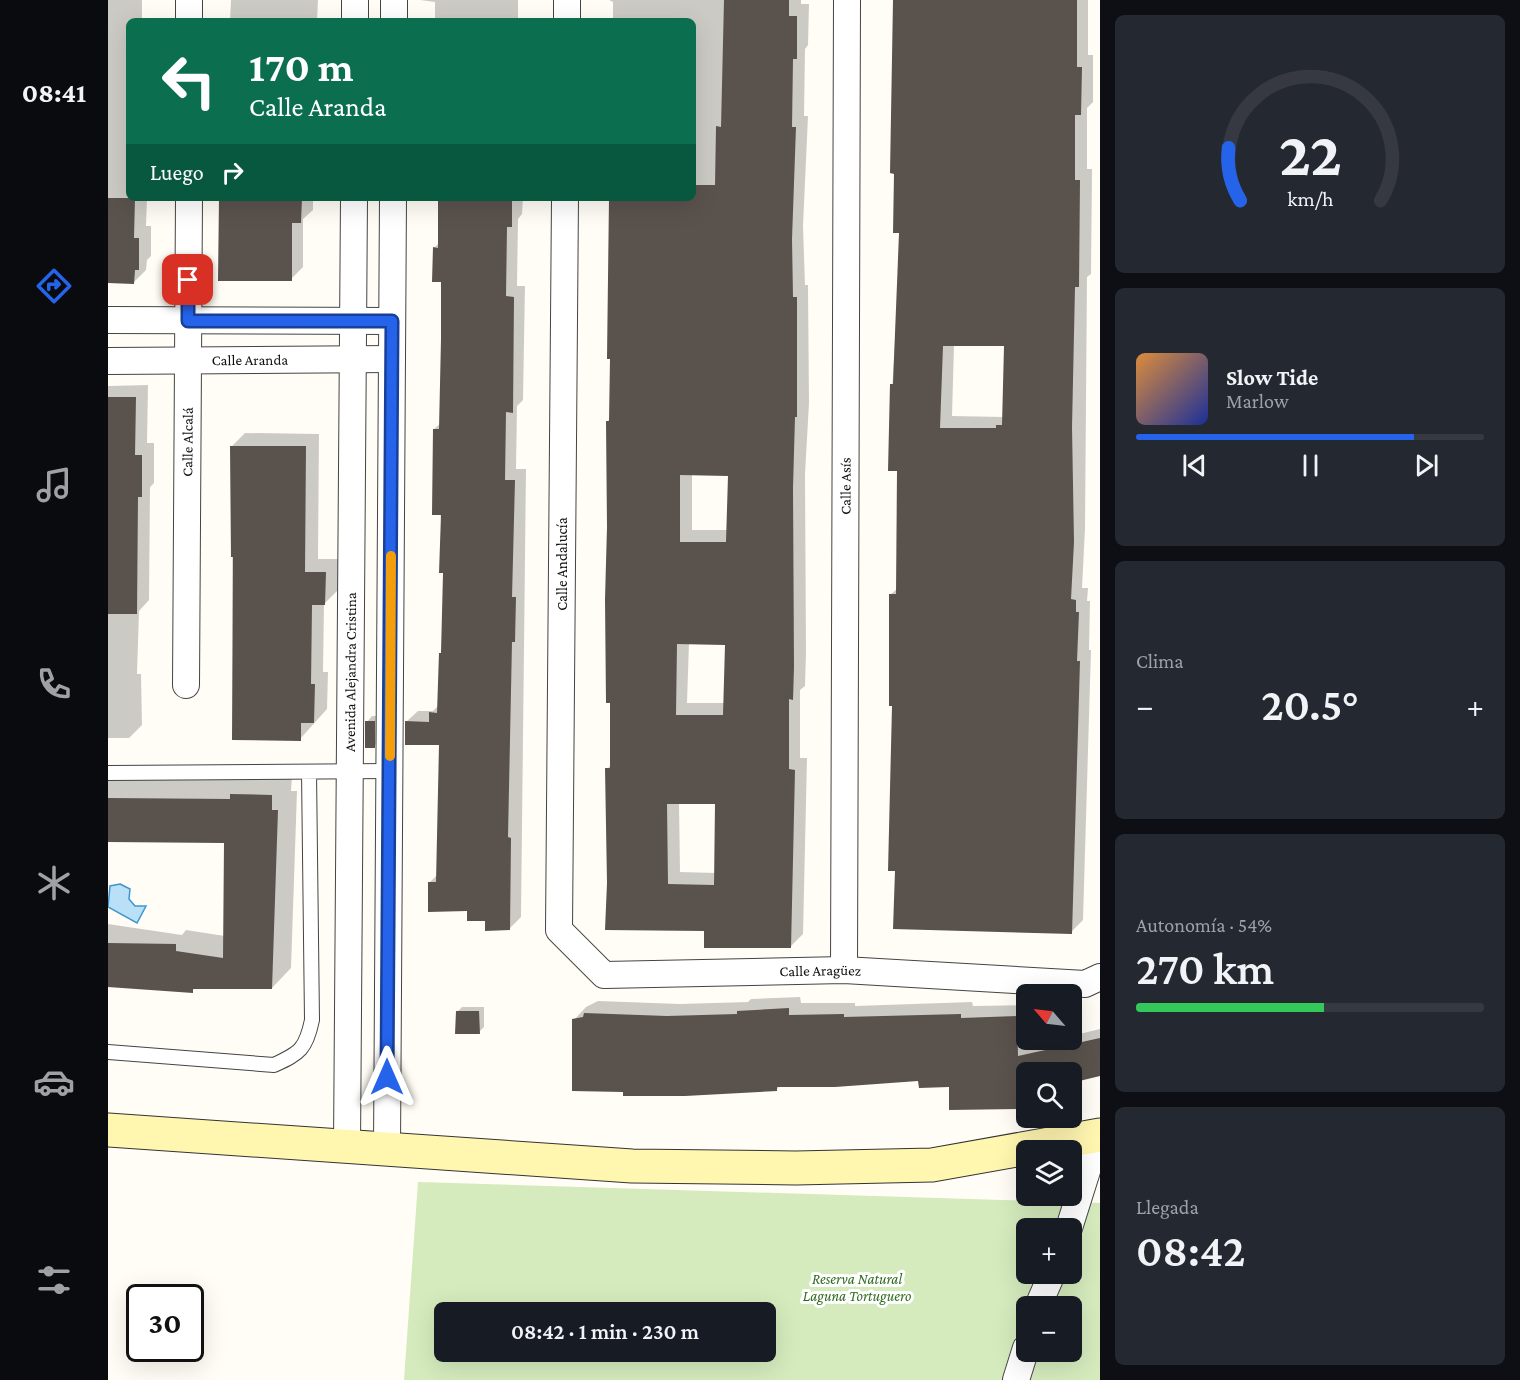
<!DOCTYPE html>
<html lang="es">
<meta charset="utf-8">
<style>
body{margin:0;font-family:"Crimson Pro",serif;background:#242831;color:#f1f3f6;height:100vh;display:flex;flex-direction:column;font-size:22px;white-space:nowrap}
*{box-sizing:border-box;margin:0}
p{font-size:20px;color:#9ea1a6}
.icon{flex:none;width:33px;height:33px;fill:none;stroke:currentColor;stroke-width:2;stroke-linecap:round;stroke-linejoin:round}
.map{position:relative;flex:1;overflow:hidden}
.drawer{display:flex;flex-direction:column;gap:15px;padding:15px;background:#0d0f14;width:420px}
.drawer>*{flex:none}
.top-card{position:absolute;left:18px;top:18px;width:570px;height:183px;border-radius:9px;box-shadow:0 6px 24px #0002;background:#0b6e4f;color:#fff;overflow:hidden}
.needle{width:39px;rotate:298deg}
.fabs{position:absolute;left:908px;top:984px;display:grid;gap:12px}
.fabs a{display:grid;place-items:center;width:66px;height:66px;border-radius:9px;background:#171b24;box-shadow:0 6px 24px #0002;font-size:30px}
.speed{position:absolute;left:18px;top:1284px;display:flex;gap:12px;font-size:30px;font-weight:700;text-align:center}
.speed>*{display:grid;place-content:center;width:78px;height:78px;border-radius:50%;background:#171b24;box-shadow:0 6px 24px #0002;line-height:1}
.speed .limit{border:3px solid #111;border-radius:9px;background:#fff;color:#111}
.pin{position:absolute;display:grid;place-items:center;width:51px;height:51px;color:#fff;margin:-26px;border-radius:12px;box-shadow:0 3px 9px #0006}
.me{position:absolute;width:66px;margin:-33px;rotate:0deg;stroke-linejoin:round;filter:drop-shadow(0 0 4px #0008)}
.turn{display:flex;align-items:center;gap:21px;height:126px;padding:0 24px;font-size:27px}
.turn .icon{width:78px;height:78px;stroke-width:2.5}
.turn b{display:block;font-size:42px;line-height:51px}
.then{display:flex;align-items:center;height:57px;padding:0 24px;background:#0003;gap:12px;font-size:22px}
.big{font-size:45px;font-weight:600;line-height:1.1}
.drawer .widget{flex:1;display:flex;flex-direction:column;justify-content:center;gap:9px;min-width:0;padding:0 21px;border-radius:9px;background:#242831}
.drawer .dial{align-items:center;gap:0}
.dial svg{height:156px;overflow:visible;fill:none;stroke:#363941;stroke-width:7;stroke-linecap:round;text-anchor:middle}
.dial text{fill:#f1f3f6;stroke:none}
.song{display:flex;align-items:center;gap:18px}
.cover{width:72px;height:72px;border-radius:9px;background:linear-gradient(135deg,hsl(30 70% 55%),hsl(230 70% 35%))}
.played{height:6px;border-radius:3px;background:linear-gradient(90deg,#2563eb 80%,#363941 80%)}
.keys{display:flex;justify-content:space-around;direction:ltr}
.heat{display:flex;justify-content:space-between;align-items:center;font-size:33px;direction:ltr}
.charge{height:9px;border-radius:4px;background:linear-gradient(90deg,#34c759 54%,#363941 0)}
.trip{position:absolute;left:326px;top:1302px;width:342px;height:60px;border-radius:9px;background:#171b24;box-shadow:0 6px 24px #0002;font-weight:600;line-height:60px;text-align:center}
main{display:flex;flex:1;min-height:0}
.tabs{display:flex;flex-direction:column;width:108px;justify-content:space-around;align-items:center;background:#090b0e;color:#9ea1a6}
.tabs .icon{width:42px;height:42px}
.tabs .on{color:#2563eb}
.tabs b{font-size:27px;color:#f1f3f6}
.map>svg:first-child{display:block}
</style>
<main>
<nav class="tabs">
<b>08:41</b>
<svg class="icon on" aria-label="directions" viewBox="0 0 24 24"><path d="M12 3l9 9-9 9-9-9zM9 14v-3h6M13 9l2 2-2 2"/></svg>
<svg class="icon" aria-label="music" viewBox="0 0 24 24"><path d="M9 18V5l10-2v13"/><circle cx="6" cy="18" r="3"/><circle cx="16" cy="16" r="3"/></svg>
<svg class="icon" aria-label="phone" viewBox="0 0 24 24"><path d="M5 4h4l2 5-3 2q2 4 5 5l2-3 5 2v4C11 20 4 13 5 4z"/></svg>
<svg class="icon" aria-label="climate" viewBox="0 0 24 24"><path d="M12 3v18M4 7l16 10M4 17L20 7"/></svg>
<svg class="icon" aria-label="car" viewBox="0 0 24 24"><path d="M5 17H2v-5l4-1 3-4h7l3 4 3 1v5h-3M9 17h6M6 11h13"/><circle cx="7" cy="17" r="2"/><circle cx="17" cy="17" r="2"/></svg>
<svg class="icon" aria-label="filters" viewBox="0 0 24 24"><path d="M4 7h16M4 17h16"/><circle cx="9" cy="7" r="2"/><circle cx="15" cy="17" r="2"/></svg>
</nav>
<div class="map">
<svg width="992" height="1380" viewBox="0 0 992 1380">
<rect width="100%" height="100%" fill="#fffdf5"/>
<!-- green -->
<path fill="#d5ebbd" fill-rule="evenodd" d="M 310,1182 L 992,1203 L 992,1380 L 296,1380 ZM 918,1228 L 963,1228 L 963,1274 L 918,1274 ZM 918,1306 L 963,1306 L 963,1352 L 918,1352 ZM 336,1312 L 657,1312 L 657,1352 L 336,1352 Z"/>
<!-- water -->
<path fill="#b9e0f7" stroke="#3f96cf" stroke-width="1.5" d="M 12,884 L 22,889 L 21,899 L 27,906 L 38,906 L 29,923 L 0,907 L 2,886 Z"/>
<!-- shadow -->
<path fill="#0003" fill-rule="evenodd" d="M 0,0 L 34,0 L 34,21 L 21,21 L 21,198 L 39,198 L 38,226 L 43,226 L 43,256 L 39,260 L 38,270 L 26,282 L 0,282 Z
M 123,0 L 210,0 L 209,21 L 122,21 Z
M 312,0 L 410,0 L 410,21 L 327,21 L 327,2 Z
M 501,0 L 693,0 L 693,4 L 701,4 L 700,45 L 697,49 L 696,116 L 700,116 L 695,226 L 697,285 L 700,285 L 701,403 L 697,474 L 698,653 L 697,686 L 692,690 L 692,758 L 699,758 L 695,934 L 682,947 L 501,883 L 499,769 L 503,765 L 499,422 L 503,418 L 503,198 L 585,198 L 585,21 L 505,21 L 505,2 ZM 584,474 L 622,474 L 620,530 L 584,530 ZM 581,643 L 619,644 L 617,703 L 579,703 ZM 608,802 L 608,873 L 572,872 L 571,803 Z
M 788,0 L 980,0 L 980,55 L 985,55 L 985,102 L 979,108 L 979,169 L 984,169 L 983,274 L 979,277 L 977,529 L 974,588 L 980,588 L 979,601 L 982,601 L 981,650 L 983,650 L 975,920 L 963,932 L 788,869 L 782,595 L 790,588 L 791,470 L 782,428 L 793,232 ZM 846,345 L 898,345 L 896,417 L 844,416 Z
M 113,198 L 205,198 L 205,210 L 195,219 L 195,267 L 183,279 Z
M 331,198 L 415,198 L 414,214 L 410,219 L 409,286 L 417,286 L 415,400 L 409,406 L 408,469 L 418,469 L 413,917 L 401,929 L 360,910 L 321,883 L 330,874 L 333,744 L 298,722 L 310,711 L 325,711 L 331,705 L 337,572 L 326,429 L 333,423 L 334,280 L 326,248 L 331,243 Z
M 40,385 L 39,443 L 46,443 L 46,483 L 42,487 L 41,600 L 31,611 L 29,674 L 33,674 L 34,725 L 21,738 L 0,738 L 0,386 Z
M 137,433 L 211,434 L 210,559 L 230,559 L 230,590 L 216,604 L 215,672 L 220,672 L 219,709 L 192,739 L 125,738 L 124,446 Z
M 264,716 L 271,716 L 271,741 L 266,746 L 259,722 Z
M 144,775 L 184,776 L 183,791 L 189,791 L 183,968 L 164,988 L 87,988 L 84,991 L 0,985 L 0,924 L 74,935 L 78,930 L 117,936 L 118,841 L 0,840 L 0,779 L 139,780 Z
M 692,997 L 693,1003 L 747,1003 L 747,1006 L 864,1002 L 865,1006 L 918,1005 L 918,1040 L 921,1040 L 921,1045 L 946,1040 L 963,1040 L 963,1036 L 992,1029 L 992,1075 L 963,1081 L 963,1072 L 918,1072 L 918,1100 L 910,1107 L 842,1086 L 812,1080 L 673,1085 L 668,1090 L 516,1091 L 466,1020 L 478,1007 L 490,1001 L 572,1004 L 640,1002 L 643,999 Z
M 354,1007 L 376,1007 L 376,1027 L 371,1032 L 349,1012 Z"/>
<!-- building -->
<path fill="#5a524d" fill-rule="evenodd" d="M 616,0 L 681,0 L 681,16 L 689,16 L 689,59 L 685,59 L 684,127 L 688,127 L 684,239 L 685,297 L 689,297 L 689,417 L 687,417 L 685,488 L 686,667 L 685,700 L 681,699 L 681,769 L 687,770 L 683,948 L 596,948 L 596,931 L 497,930 L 499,883 L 497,768 L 502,768 L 502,703 L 498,703 L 497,599 L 499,527 L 498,421 L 501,421 L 502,359 L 499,359 L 501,198 L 585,198 L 585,185 L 607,185 L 608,126 L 613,127 ZM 572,475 L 620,476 L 618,542 L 572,542 ZM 569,644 L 617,645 L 615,715 L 568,715 ZM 559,804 L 607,804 L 606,885 L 560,884 Z
M 785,0 L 969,0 L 969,67 L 974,67 L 973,115 L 967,115 L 967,180 L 972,180 L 971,287 L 967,287 L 964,427 L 966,542 L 963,599 L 968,600 L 968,612 L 971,612 L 969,661 L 972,661 L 964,934 L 785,929 L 787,871 L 780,871 L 784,706 L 781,706 L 781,594 L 788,594 L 789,471 L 780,471 L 782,384 L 785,384 L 791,233 L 785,233 L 786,174 L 782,173 ZM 835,346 L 896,346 L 894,425 L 888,425 L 888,428 L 832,428 Z
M 0,198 L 27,198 L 26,238 L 31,238 L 31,270 L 27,270 L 26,284 L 0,283 Z
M 111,198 L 194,198 L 193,223 L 184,223 L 184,281 L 110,281 Z
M 330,198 L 404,198 L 404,227 L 399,227 L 398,296 L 406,297 L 405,413 L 398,412 L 397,480 L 407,480 L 404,597 L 408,597 L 407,642 L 404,642 L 400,837 L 403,838 L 402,930 L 377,931 L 377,921 L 359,921 L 359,911 L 320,912 L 320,882 L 328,882 L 331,745 L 297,745 L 297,721 L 321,722 L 321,712 L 329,713 L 331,653 L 333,653 L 335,573 L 331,573 L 333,515 L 324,515 L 325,429 L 331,429 L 333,339 L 333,282 L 324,282 L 325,247 L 330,248 Z
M 0,397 L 28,397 L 27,455 L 34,455 L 34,497 L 30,497 L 29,614 L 0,614 Z
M 122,446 L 198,446 L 197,572 L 218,572 L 217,605 L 204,605 L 203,684 L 207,684 L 206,723 L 193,723 L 193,741 L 124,740 L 125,557 L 123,557 Z
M 257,721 L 267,721 L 267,748 L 257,748 Z
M 122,794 L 164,795 L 164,810 L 170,810 L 164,989 L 85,989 L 85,993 L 0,987 L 0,943 L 68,944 L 68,951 L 115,958 L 116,843 L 0,842 L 0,798 L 122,799 Z
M 681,1008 L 681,1015 L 736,1014 L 736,1017 L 853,1014 L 853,1018 L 909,1016 L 910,1056 L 992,1038 L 992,1076 L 963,1083 L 963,1072 L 910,1072 L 911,1109 L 841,1110 L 841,1087 L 811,1088 L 810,1081 L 727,1087 L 669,1087 L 669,1091 L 577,1096 L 515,1096 L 515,1092 L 464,1091 L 464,1019 L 475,1017 L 476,1013 L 559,1016 L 629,1014 L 629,1011 Z
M 348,1011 L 371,1011 L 372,1034 L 347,1034 Z"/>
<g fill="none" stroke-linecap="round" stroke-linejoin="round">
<defs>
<path id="lane" d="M 0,773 L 281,771
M 0,1052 L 166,1065 C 192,1053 198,1049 204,1020 L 201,772"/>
<g id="street">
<path d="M 81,21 L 81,0"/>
<path d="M 247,21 L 247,0"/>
<path d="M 286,21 L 286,0"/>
<path d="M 459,21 L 459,0"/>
<path id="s1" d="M 457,198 L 451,930 L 496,975 L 736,970 L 977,984 L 992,977"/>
<path d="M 0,320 L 284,321"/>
<path id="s2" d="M 0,361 L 284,359"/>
<path id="s3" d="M 78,685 L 81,198"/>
<path id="s4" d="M 736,970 L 739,0"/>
<path id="s5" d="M 239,1146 L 246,198"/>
<path d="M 279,1148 L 285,198"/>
<path d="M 961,1228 L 990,1136"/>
<path d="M 930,1306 L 944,1274"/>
<path d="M 908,1380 L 918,1348"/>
</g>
<path id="secondary" d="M 0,1130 L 524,1166 L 688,1168 L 824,1165 L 992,1135"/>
</defs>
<!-- lane casing -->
<use href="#lane" stroke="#444" stroke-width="16"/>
<!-- street casing -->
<use href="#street" stroke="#444" stroke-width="28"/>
<!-- secondary casing -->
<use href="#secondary" stroke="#333" stroke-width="35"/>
<!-- lane -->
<use href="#lane" stroke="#fff" stroke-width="14"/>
<!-- street -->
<use href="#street" stroke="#fff" stroke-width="26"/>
<!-- secondary -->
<use href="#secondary" stroke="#fff6b0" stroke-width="33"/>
</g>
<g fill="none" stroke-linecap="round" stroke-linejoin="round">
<defs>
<path id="route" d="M 80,280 L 80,321 L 284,321 L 279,1077"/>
</defs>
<!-- route casing -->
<use href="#route" stroke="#184099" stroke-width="15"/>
<!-- route -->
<use href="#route" stroke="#2563eb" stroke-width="10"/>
<!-- slow -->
<path stroke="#f59e0b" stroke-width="10" d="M 282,756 L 283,556"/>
</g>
<g text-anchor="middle" stroke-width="6" stroke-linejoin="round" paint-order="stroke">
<!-- street labels -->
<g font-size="15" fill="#111" stroke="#fff">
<text dy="5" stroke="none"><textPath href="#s2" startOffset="142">Calle Aranda</textPath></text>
<text dy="5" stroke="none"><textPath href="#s3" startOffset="243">Calle Alcalá</textPath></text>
<text dy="5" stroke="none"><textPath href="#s4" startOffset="484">Calle Asís</textPath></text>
<text transform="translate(454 564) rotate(-90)" y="5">Calle Andalucía</text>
<text dy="5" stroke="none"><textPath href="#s5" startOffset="474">Avenida Alejandra Cristina</textPath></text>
<text dy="5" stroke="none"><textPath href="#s1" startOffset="1012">Calle Aragüez</textPath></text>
</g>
<!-- park labels -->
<g font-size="15" font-style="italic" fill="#2f6b1f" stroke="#fff">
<text x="749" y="1284">Reserva Natural<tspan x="749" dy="17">Laguna Tortuguero</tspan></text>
</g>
</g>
</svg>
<div class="fabs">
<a><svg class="needle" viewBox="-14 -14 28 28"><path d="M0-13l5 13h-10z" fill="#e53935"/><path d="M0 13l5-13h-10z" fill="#9ea1a6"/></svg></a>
<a><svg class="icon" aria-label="search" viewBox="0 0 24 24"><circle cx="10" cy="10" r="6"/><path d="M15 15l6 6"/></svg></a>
<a><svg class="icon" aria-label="layers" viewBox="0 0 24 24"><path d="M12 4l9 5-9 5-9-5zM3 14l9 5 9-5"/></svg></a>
<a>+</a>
<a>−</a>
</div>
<div class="speed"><div class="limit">30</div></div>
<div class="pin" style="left:80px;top:280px;background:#d93025"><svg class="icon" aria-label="arrive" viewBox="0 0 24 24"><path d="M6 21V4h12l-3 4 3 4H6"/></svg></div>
<svg class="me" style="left:279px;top:1077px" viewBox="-20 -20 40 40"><path d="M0-17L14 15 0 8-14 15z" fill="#2563eb" stroke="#fff" stroke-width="4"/></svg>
<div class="trip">08:42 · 1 min · 230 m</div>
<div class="top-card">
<div class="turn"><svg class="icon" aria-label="left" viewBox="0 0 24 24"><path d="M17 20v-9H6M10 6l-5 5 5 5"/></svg><div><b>170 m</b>Calle Aranda</div></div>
<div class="then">Luego<svg class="icon" aria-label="right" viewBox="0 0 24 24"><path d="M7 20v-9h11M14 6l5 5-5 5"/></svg></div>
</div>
</div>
<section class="drawer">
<div class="widget dial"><svg viewBox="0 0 100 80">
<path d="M14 69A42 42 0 1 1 86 69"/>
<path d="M14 69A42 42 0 0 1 8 42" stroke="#2563eb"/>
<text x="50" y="56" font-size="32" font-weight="700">22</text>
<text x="50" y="72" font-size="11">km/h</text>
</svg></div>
<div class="widget">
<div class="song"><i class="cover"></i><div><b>Slow Tide</b><p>Marlow</p></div></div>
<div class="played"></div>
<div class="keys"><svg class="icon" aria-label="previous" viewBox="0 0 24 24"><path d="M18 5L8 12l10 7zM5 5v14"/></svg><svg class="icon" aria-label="pause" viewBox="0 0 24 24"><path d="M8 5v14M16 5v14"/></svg><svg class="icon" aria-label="next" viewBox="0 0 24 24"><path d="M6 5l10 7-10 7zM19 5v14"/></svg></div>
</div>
<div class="widget"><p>Clima</p>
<div class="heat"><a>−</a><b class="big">20.5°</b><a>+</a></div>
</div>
<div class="widget"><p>Autonomía · 54%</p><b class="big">270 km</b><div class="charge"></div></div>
<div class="widget"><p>Llegada</p><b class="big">08:42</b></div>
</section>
</main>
